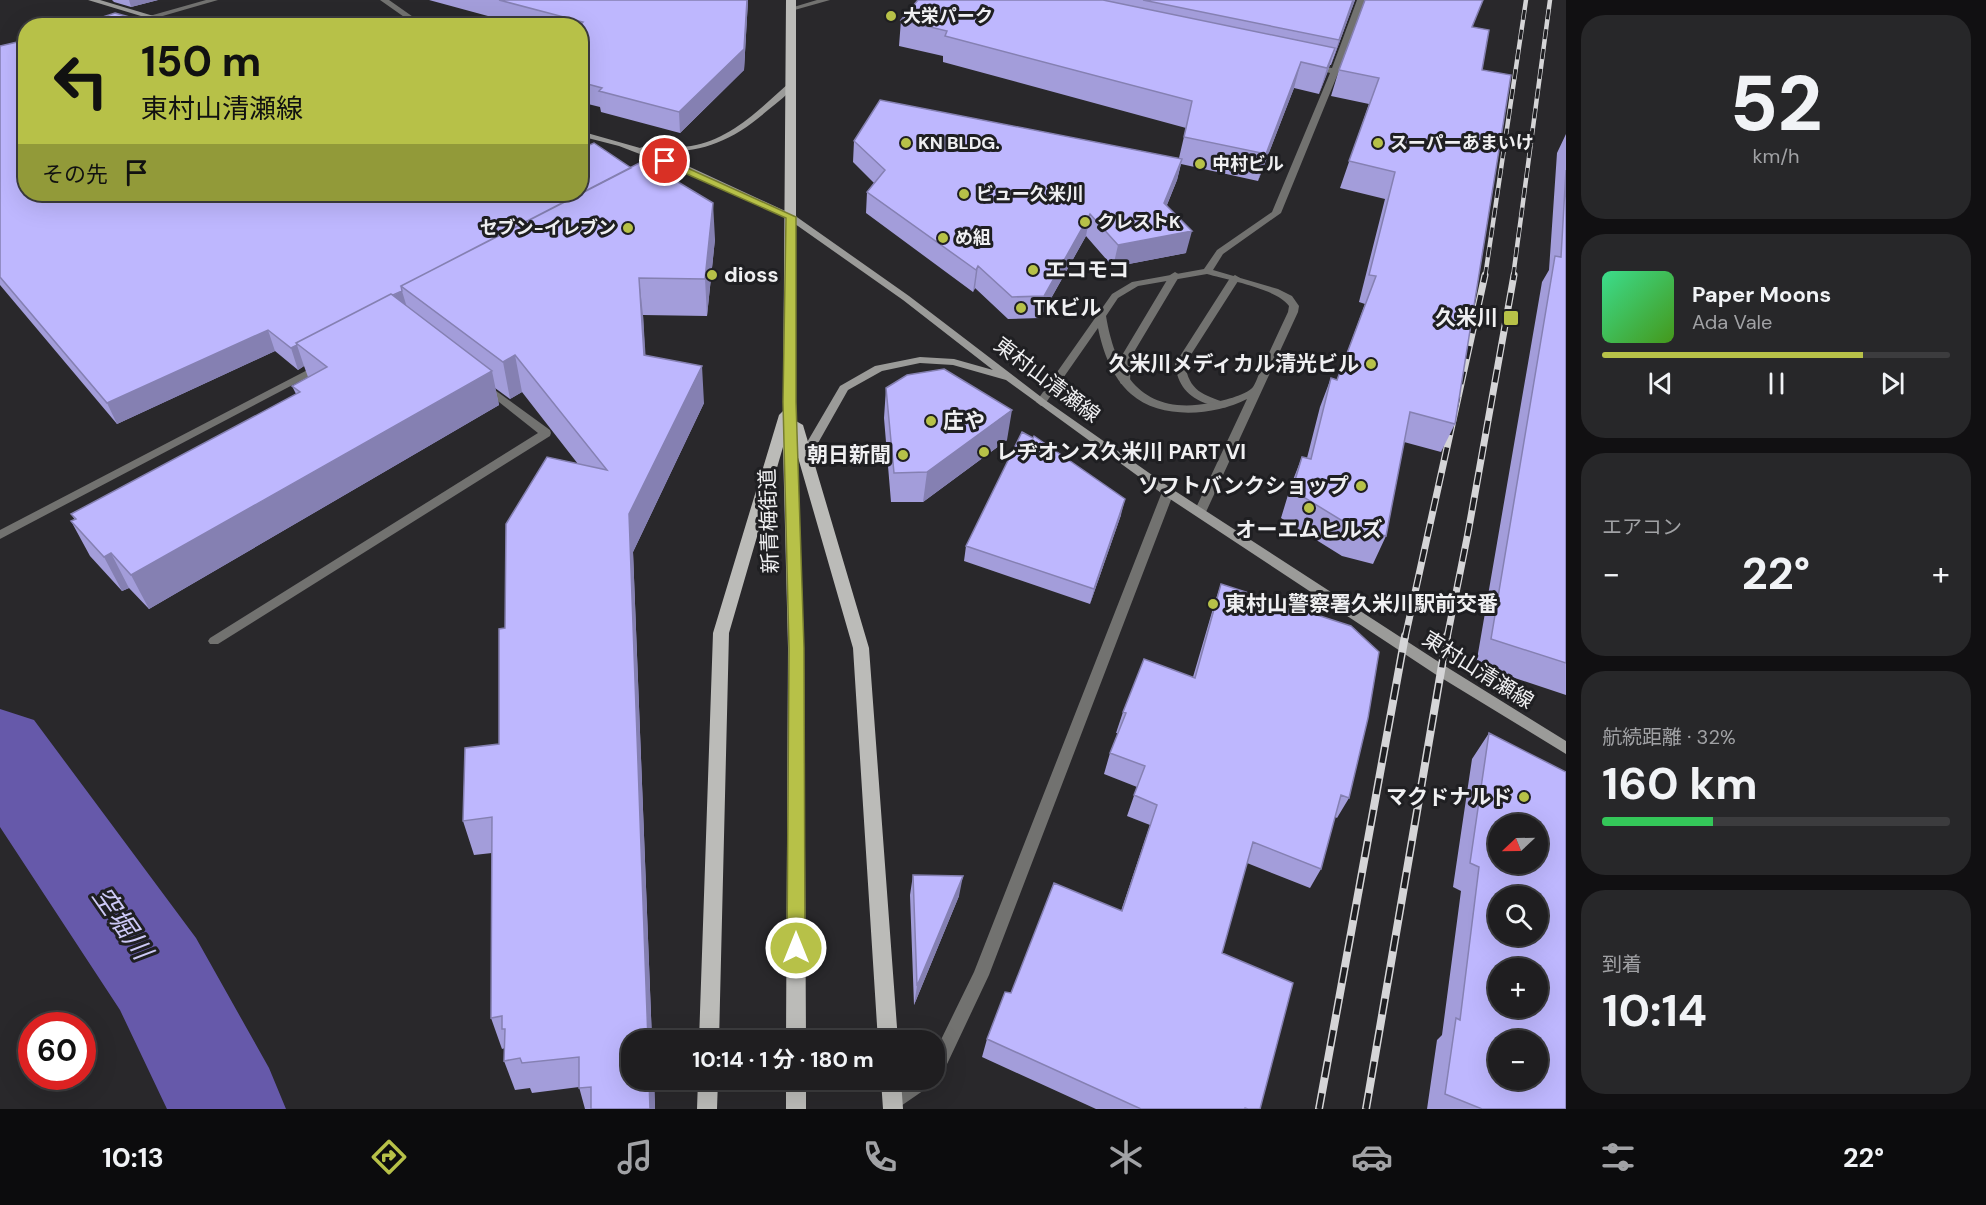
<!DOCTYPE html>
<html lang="ja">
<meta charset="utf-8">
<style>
body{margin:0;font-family:"DM Sans","Noto Sans JP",sans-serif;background:#272729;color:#f1f3f6;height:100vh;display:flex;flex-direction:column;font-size:22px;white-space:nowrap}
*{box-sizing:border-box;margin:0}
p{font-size:20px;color:#a1a2a5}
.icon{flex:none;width:33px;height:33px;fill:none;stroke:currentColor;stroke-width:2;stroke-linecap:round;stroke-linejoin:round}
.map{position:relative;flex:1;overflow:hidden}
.drawer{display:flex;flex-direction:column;gap:15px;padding:15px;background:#111012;width:420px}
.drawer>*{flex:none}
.banner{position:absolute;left:18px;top:18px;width:570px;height:183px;border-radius:24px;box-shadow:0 6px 24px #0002,0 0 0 2px #3c3c3e;background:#b7c148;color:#111;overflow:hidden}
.needle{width:39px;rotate:248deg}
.tools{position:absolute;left:1488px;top:814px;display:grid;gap:12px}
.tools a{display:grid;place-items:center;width:60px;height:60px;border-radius:50%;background:#1f1e20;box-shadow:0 6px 24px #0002,0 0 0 2px #3c3c3e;font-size:30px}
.speed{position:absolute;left:18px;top:1012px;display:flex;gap:12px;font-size:30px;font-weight:700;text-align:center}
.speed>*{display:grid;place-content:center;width:78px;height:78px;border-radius:50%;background:#1f1e20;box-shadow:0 6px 24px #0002,0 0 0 2px #3c3c3e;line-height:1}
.speed .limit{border:9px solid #d22;background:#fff;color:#111}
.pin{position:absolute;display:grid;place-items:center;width:51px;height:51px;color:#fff;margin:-26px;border:3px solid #fff;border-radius:50%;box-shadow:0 2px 6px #0007}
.me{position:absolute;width:66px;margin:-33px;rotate:0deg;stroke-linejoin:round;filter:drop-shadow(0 0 4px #0008)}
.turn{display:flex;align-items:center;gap:21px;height:126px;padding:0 24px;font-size:27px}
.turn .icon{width:78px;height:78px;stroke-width:2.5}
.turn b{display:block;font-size:42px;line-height:51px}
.then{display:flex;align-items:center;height:57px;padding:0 24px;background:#0003;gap:12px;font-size:22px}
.big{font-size:45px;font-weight:700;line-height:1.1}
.drawer .widget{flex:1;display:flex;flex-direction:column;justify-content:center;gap:9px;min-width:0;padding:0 21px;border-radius:24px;background:#272729}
.drawer .dial{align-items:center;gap:0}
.dial b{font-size:78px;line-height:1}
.song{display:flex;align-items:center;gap:18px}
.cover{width:72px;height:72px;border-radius:9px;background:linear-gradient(135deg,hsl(150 70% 55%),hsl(100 70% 35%))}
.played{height:6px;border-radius:3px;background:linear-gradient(90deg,#b7c148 75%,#3c3c3e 75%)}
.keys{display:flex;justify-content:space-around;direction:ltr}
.heat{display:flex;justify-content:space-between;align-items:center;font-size:33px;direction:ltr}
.charge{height:9px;border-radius:4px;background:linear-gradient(90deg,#34c759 32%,#3c3c3e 0)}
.trip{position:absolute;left:621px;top:1030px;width:324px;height:60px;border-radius:24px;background:#1f1e20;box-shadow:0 6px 24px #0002,0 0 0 2px #3c3c3e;font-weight:700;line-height:60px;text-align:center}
.tabs{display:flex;height:96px;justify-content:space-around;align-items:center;background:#0c0c0d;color:#a1a2a5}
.tabs .icon{width:42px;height:42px}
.tabs .active{color:#b7c148}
.tabs b{font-size:27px;color:#f1f3f6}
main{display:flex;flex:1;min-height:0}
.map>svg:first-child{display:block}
</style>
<main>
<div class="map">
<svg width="1566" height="1109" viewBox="0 0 1566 1109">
<rect width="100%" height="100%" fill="#29282b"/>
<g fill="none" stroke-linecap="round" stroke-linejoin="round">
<!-- river -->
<path fill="#6659aa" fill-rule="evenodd" d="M 0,709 L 34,720 L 196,938 L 269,1068 L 286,1109 L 167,1109 L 120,1010 L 0,827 Z"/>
<!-- service -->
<path fill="#727270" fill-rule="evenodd" d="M 1175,272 L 1180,275 L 1131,357 L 1130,382 L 1129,384 L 1121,384 L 1120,382 L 1121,357 L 1170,275 Z
M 1235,275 L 1240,278 L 1185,364 C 1189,391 1203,395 1227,403 L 1228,405 L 1227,407 C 1220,409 1214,406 1208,404 C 1187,397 1178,385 1175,364 L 1230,278 Z
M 484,382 L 550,430 L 551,433 L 550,436 L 218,644 L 210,644 L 208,641 L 210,638 L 538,433 L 480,387 L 479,385 Z"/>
<!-- minor -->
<path fill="#727270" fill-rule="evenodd" d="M 206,0 L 218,0 L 128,26 L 114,26 Z
M 817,0 L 830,0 L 791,11 L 787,9 Z
M 1357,0 L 1365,0 L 1339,71 L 1281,213 L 1223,254 L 1213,270 L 1278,289 L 1292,296 L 1299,306 L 1298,312 L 1206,512 L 1204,515 L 1196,515 L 1194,512 L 1247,399 C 1214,416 1160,420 1131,394 C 1112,377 1103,352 1098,328 L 1045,404 L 1041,406 L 1036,402 L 1112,294 L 1132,282 L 1204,269 L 1217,250 L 1272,212 L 1330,73 L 1309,67 L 1313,65 L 1332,68 ZM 1207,274 C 1227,280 1278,289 1289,306 L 1288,312 C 1279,331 1270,351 1261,370 C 1258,375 1256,383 1253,387 C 1245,396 1221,401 1210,403 C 1143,416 1116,375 1106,316 L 1118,298 L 1138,286 Z
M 1168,488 L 1174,492 L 989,975 L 940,1079 L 934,1081 L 932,1080 L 930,1086 L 898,1108 L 886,1108 L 884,1102 L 886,1096 L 910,1080 L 934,1080 L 934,1054 L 974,972 L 1162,492 Z"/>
<!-- tertiary -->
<path fill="#727270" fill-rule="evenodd" d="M 380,0 L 389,0 L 426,26 L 417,26 Z
M 687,166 L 690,167 L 690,171 L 660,187 L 654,187 L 653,185 Z
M 319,364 L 323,365 L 324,367 L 323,369 L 0,539 L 0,530 Z"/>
<!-- secondary -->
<path fill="#9b9b99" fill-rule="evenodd" d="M 88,0 L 100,0 L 187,26 L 174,26 Z
M 789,83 L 796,85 C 788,94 778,102 768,110 C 730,143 698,155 648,151 L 690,167 L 794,215 L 909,296 L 1045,400 L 1172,489 L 1445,666 L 1566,741 L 1566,754 L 1435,674 L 1164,495 L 1006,380 L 953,365 L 920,363 L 882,371 L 848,390 L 809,459 L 801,459 L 799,456 L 840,386 L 875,366 L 920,357 L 954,359 L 993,370 L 903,300 L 788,219 L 684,171 L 619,146 L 580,136 L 580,131 L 640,148 C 647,143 678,148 691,146 C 730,140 760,109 789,83 Z"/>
<!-- primary -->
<path fill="#bbbbb8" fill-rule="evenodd" d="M 786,0 L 796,0 L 796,421 L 803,425 L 869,648 L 898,1041 L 878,1041 L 853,648 L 797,454 L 804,648 L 806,1041 L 786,1041 L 788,648 L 783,447 L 729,633 L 719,1041 L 699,1041 L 713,633 L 779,415 L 783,411 Z
M 698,1080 L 718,1080 L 717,1109 L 697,1109 Z
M 786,1080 L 806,1080 L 806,1109 L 786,1109 Z
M 881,1080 L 901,1080 L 903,1109 L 883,1109 Z"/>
<defs>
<path id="rail-far2" d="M 1485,277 L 1526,0
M 1513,277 L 1550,0"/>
<path id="rail-far1" d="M 1405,638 L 1485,275
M 1447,638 L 1468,533 L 1514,275"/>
<path id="rail" d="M 1319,1109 L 1405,636
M 1366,1109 L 1447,636"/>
</defs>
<!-- rail-far2 casing -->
<use href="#rail-far2" stroke="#d5d5d7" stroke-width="4.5"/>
<!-- rail-far1 casing -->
<use href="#rail-far1" stroke="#d5d5d7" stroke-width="7"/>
<!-- rail casing -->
<use href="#rail" stroke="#d5d5d7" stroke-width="8"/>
<!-- rail-far2 -->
<use href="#rail-far2" stroke="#1f1f22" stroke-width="3" stroke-dasharray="10" stroke-linecap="butt"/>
<!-- rail-far1 -->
<use href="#rail-far1" stroke="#1f1f22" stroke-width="4.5" stroke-dasharray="13" stroke-linecap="butt"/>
<!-- rail -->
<use href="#rail" stroke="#1f1f22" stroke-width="5" stroke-dasharray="16" stroke-linecap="butt"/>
</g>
<!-- wall -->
<path fill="#a39dda" d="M 112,0 L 158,0 L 131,7 L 114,2 Z
M 429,0 L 748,0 L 744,70 L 680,133 L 601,112 L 600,107 L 580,102 L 580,26 L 525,26 Z
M 918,0 L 1355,0 L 1331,65 L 1330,65 L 1319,94 L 1294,88 L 1258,181 L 1181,164 L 1177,180 L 1167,205 L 1186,253 L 1113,267 L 1086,236 L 1040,318 L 1008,319 L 975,288 L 973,292 L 866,213 L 867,192 L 874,183 L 853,162 L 854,141 L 1179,158 L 1186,128 L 943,62 L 943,56 L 899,46 L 901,20 Z
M 1473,27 L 1482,70 L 1455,424 L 1441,452 L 1404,442 L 1386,536 L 1373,564 L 1342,556 L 1281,518 L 1291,485 L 1302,457 L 1307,458 L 1320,407 L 1331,378 L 1337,380 L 1365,304 L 1359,302 L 1385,199 L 1340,188 L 1369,104 L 1331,96 L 1339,70 Z
M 0,46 L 715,239 L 707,316 L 643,315 L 645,356 L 704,403 L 633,552 L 652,1041 L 632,1041 L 654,1080 L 655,1109 L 585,1109 L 579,1087 L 532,1093 L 530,1088 L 515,1090 L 504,1061 L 505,1048 L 502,1049 L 491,1018 L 492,853 L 474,855 L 463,821 L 499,744 L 505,628 L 578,464 L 522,392 L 510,399 L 495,388 L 499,405 L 149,609 L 129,588 L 122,591 L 90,556 L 71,521 L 75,520 L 71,514 L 296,394 L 292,386 L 308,377 L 304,366 L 298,370 L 275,351 L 117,424 L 0,285 Z
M 1566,134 L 1566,695 L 1476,665 L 1542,282 L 1549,270 L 1557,153 Z
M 886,388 L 1007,440 L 923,502 L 891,502 L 884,418 Z
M 1121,515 L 1090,604 L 964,561 L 966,546 Z
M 1221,584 L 1349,798 L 1337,818 L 1335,817 L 1321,869 L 1310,888 L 1247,863 L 1222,953 L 1260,1109 L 1096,1109 L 982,1057 L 987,1039 L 1011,993 L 1121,911 L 1150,825 L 1127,816 L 1137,787 L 1104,774 L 1110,753 L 1118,733 L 1116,733 L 1123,712 L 1193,677 L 1214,605 Z
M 1489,733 L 1566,1109 L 1427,1109 L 1437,1040 L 1442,1035 L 1461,891 L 1453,887 L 1472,759 Z
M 913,875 L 959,896 L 914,1005 L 910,895 Z"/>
<!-- shaded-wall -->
<path fill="#8580b2" d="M 129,0 L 158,0 L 131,7 Z
M 747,0 L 748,0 L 744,70 L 680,133 L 679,112 Z
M 1353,0 L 1355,0 L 1331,65 L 1339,40 Z
M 1335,48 L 1327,74 L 1319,94 L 1327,68 Z
M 1301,62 L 1294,88 L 1258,181 L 1266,154 Z
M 1182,159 L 1177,180 L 1159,224 L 1164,203 Z
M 713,203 L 715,239 L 707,316 L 705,279 Z
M 1090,214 L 1086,236 L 1040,318 L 1044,296 Z
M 1192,231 L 1186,253 L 1113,267 L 1118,245 Z
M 978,266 L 975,288 L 973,292 L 976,270 Z
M 639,278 L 643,315 L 648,393 L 644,355 Z
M 402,291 L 408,311 L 298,345 Z
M 268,330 L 275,351 L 117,424 L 107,403 Z
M 297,345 L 304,366 L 298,370 L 291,348 Z
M 515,355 L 522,392 L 510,399 L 503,362 Z
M 702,366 L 704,403 L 633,552 L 652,1041 L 648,1041 L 629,514 Z
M 492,371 L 499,405 L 149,609 L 131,575 Z
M 1012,410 L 1007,440 L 923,502 L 927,472 Z
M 1125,499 L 1121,515 L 1090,604 L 1094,589 Z
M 111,553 L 129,588 L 122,591 L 104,557 Z
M 963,876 L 959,896 L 914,1005 L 917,986 Z
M 649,1080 L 654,1080 L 655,1109 L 650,1109 Z"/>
<!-- building -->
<path fill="#beb7fe" stroke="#8580b2" stroke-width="1.5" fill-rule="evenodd" d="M 499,0 L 747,0 L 744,49 L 679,112 L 599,91 L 602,88 L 580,82 L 580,74 L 584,72 L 580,71 L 580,26 L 578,26 L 583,22 Z
M 918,0 L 1103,0 L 1335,48 L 1327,68 L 1301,62 L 1266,154 L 1184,137 L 1192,101 L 945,36 L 947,31 L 901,20 Z
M 1143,0 L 1353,0 L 1339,40 Z
M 1365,0 L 1483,0 L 1472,27 L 1489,30 L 1482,70 L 1511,75 L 1455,424 L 1410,412 L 1386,536 L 1354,528 L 1292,490 L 1302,457 L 1311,459 L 1331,378 L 1337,380 L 1376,276 L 1369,275 L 1395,172 L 1349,161 L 1379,78 L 1339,70 Z
M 115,13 L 162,26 L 75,26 Z
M 26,40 L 26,194 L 580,194 L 580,149 L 594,143 L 631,168 L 401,286 L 402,291 L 393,295 L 391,294 L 296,343 L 297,345 L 291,348 L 268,330 L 107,403 L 0,277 L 0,46 Z
M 880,100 L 1182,159 L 1164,203 L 1192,231 L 1118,245 L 1090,214 L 1044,296 L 1012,297 L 978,266 L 976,270 L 867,192 L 885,170 L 854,141 Z
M 643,161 L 713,203 L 705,279 L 639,278 L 644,355 L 702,366 L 629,514 L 648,1041 L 632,1041 L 632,1080 L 649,1080 L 650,1109 L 591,1109 L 591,1087 L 579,1088 L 579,1057 L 522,1063 L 520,1058 L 504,1061 L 505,1029 L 502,1029 L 502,1016 L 491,1018 L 492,817 L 463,821 L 465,748 L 499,744 L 499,629 L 505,628 L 506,524 L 547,457 L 607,470 L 515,355 L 503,362 L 401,286 Z
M 1566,170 L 1566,663 L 1491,639 L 1555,256 L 1561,257 Z
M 391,294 L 492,371 L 131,575 L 111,553 L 104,557 L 71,521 L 76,519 L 71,514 L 300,392 L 292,386 L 327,367 L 296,343 Z
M 944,369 L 1012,410 L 927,472 L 894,473 L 886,388 L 907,375 Z
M 1022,432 L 1033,438 L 1034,436 L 1125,499 L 1094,589 L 966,546 Z
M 1221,584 L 1351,626 L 1379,652 L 1368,718 L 1349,798 L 1341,795 L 1321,869 L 1253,842 L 1222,953 L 1293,983 L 1260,1109 L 1248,1109 L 1245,1108 L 1244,1109 L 1141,1109 L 987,1039 L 1005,992 L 1011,993 L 1054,883 L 1122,911 L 1157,805 L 1134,795 L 1145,766 L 1110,753 L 1126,713 L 1123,712 L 1144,659 L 1195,678 Z
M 1489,733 L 1566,772 L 1566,1109 L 1482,1109 L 1445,1094 L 1456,1018 L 1460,1020 L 1479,867 L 1470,863 ZM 1498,825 L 1538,825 L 1538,864 L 1498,864 ZM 1498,897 L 1538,897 L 1538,936 L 1498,936 ZM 1498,969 L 1538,969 L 1538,1008 L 1498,1008 ZM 1498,1041 L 1538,1041 L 1538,1080 L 1498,1080 Z
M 913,875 L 963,876 L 917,986 Z"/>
<!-- route -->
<path fill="#b7c148" stroke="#777d2f" stroke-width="1.5" d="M 665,158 L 796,217 L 796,402 L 804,648 L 805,948 L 802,954 L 796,957 L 790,954 L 787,948 L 789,648 L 783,402 L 786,218 L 662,163 L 660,161 Z"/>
<!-- markers -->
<g fill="#b7c148" stroke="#1f1f22" stroke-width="2">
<circle cx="891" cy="16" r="6"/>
<circle cx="906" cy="143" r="6"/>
<circle cx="1378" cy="143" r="6"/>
<circle cx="1200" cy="164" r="6"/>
<circle cx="964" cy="194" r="6"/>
<circle cx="1085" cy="222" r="6"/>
<circle cx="628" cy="228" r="6"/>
<circle cx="943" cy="238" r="6"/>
<circle cx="1033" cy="270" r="6"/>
<circle cx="712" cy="275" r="6"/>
<circle cx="1021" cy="308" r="6"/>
<rect x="1503" y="310" width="16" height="16" rx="3"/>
<circle cx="1371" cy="364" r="6"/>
<circle cx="931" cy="421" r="6"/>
<circle cx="984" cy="452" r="6"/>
<circle cx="903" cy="455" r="6"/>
<circle cx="1361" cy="486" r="6"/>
<circle cx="1309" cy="508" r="6"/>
<circle cx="1213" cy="604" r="6"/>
<circle cx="1524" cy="797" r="6"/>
</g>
<g text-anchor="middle" stroke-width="6" stroke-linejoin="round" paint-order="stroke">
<!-- far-poi labels -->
<g font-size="18" font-weight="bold" fill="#f0f0f2" stroke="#1f1f22" text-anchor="start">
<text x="903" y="22">大栄パーク</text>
<text x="918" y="149">KN BLDG.</text>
<text x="1390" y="149">スーパーあまいけ</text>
<text x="1212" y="170">中村ビル</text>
<text x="976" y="200">ビュー久米川</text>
<text x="1097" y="228">クレストK</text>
<text x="616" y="234" text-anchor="end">セブン-イレブン</text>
<text x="955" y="244">め組</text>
</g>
<!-- poi labels -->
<g font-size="21" font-weight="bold" fill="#f0f0f2" stroke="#1f1f22" text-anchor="start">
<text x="1045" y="277">エコモコ</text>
<text x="724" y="282">dioss</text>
<text x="1033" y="315">TKビル</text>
<text x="1498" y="325" text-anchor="end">久米川</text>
<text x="1359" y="371" text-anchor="end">久米川メディカル清光ビル</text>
<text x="943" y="428">庄や</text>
<text x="996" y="459">レヂオンス久米川 PART VI</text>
<text x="891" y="462" text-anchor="end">朝日新聞</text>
<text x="1349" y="493" text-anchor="end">ソフトバンクショップ</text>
<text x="1309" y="537" text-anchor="middle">オーエムヒルズ</text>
<text x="1225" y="611">東村山警察署久米川駅前交番</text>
<text x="1512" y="804" text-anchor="end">マクドナルド</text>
</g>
<!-- street labels -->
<g font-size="21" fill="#f0f0f2" stroke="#1f1f22">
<text transform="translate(1047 380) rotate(37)" y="7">東村山清瀬線</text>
<text transform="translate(769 521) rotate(-92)" y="7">新青梅街道</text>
<text transform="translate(1478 670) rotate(32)" y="7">東村山清瀬線</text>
</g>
<!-- near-water labels -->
<g font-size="27" font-style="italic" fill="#cdc9f6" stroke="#1f1f22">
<text transform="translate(122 923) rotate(55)" y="9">空堀川</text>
</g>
</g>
</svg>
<div class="tools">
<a><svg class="needle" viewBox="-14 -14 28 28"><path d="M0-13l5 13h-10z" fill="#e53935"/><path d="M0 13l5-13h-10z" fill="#a1a2a5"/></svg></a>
<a><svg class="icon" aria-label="search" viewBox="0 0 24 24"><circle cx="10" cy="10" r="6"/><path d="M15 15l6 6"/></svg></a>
<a>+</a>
<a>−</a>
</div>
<div class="speed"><div class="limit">60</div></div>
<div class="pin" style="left:665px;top:161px;background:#d93025"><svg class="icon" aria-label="arrive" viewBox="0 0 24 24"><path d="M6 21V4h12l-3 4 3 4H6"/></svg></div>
<svg class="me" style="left:796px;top:948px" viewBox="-20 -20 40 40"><circle r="17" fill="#b7c148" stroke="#fff" stroke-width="3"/><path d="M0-11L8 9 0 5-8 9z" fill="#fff"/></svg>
<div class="trip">10:14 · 1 分 · 180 m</div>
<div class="banner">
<div class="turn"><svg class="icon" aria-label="left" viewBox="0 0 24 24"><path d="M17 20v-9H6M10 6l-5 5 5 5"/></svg><div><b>150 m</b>東村山清瀬線</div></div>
<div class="then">その先<svg class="icon" aria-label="arrive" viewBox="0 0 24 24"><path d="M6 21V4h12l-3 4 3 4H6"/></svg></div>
</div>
</div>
<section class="drawer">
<div class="widget dial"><b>52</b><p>km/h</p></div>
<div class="widget">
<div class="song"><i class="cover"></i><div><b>Paper Moons</b><p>Ada Vale</p></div></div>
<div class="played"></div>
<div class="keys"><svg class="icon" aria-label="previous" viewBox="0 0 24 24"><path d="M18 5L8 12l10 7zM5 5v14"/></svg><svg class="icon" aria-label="pause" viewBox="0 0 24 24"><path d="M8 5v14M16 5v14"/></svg><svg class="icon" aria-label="next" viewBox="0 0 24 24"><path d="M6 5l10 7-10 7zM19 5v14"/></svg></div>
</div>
<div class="widget"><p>エアコン</p>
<div class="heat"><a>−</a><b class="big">22°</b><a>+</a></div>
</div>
<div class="widget"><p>航続距離 · 32%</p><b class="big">160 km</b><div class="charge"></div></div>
<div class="widget"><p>到着</p><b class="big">10:14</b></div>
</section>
</main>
<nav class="tabs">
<b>10:13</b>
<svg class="icon active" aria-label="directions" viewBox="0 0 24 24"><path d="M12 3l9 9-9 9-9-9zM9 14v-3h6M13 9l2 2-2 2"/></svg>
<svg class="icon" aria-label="music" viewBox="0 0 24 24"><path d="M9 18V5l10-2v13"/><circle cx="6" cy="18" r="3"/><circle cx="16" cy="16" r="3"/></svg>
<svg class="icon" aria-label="phone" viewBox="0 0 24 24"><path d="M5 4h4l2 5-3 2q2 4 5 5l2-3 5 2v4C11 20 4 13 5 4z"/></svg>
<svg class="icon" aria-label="climate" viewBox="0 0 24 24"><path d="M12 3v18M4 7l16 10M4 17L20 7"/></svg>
<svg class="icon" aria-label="car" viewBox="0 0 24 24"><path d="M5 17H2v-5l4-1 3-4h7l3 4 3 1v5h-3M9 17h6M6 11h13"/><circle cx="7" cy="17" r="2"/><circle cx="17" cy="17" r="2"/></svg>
<svg class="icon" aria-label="filters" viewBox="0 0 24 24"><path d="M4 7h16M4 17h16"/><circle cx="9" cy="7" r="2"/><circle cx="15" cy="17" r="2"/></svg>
<b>22°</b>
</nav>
